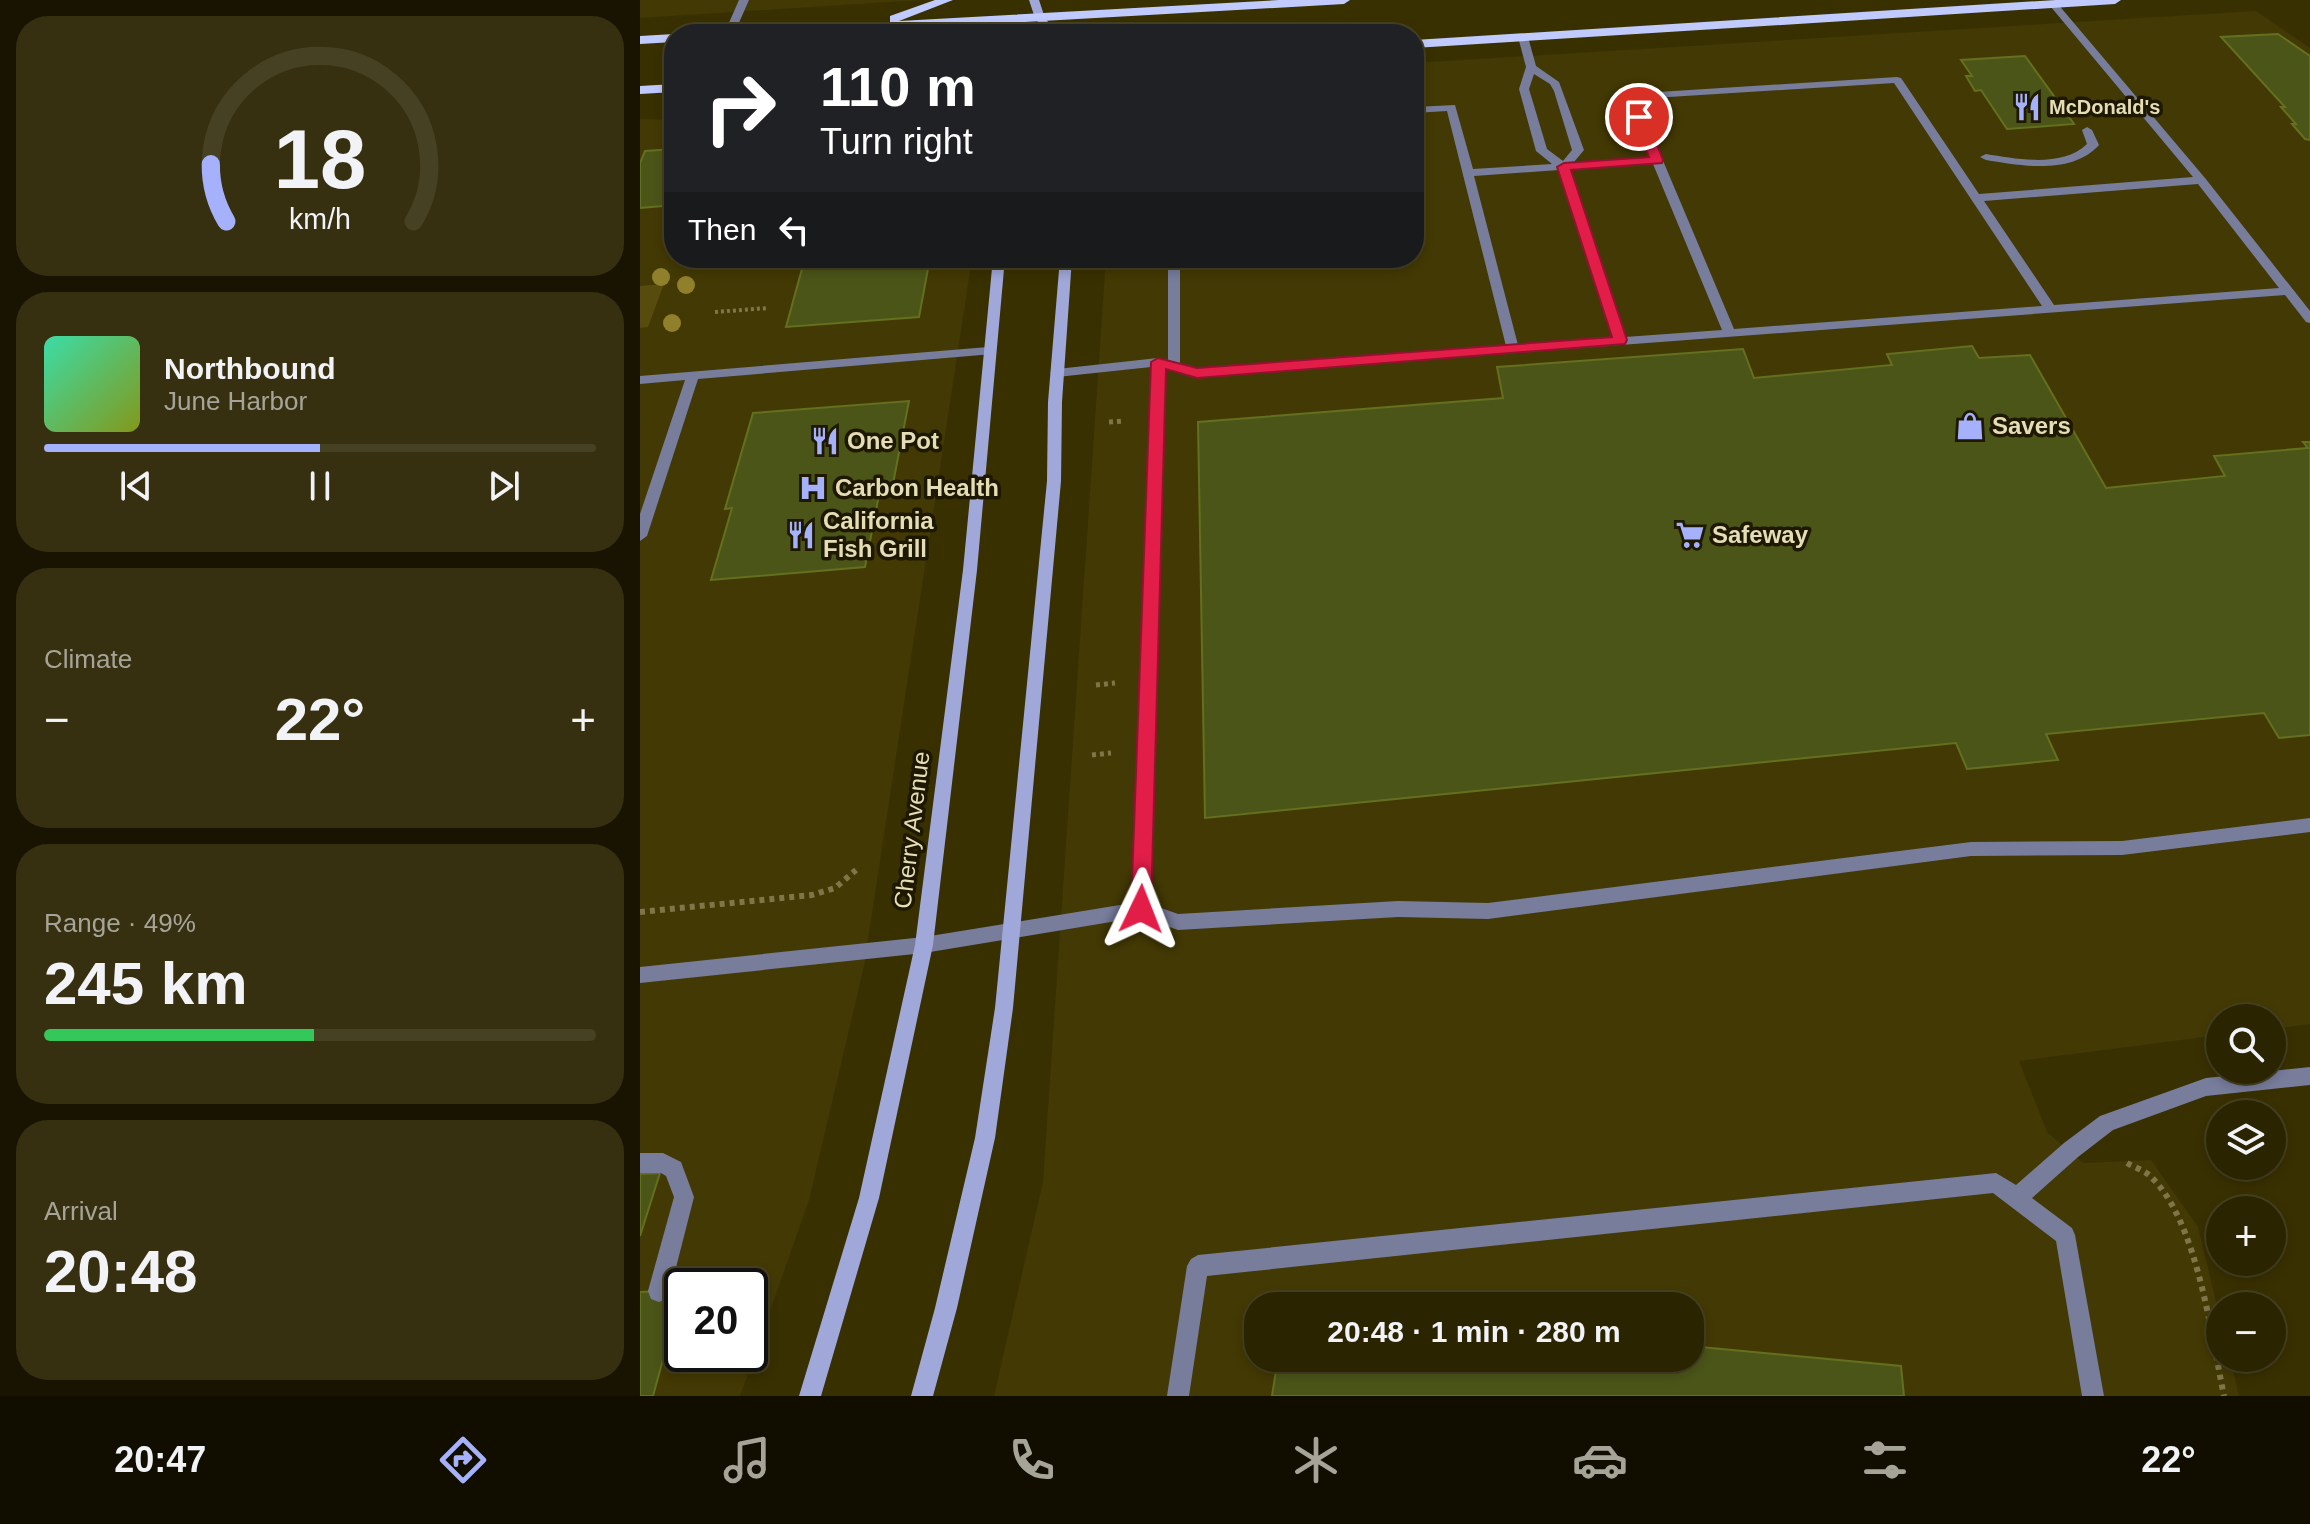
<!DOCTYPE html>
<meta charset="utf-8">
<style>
body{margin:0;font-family:Arial,sans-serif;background:#373010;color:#f1f3f6;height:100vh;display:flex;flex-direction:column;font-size:30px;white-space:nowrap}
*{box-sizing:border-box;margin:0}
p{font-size:26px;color:#a6a499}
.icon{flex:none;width:44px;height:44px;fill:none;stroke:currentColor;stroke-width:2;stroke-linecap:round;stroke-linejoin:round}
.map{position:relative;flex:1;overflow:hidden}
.details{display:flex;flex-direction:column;gap:16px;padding:16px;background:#181401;width:640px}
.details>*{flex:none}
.banner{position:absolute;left:24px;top:24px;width:760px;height:244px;border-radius:32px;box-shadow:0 4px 12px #0003,0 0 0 2px #474123;background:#202124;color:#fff;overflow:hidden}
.tools{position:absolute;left:1566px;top:1004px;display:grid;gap:16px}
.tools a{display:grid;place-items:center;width:80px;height:80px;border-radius:50%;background:#2b2401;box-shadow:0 4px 12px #0003,0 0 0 2px #474123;font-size:40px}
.speed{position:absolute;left:24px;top:1268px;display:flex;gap:16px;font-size:40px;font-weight:700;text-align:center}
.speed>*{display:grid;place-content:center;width:104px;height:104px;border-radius:50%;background:#2b2401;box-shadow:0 4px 12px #0003,0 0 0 2px #474123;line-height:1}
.speed .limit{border:4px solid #111;border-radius:12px;background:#fff;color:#111}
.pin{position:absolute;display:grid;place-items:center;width:68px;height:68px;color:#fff;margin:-34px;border:4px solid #fff;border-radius:50%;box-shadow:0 2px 8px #0007}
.me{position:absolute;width:88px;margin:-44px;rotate:2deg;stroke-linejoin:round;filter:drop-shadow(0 0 6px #0008)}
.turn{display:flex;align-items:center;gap:28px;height:168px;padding:0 24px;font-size:36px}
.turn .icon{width:104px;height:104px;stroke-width:2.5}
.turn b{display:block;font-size:56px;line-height:68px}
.then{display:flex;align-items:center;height:76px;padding:0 24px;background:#0003;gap:16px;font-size:30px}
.big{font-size:60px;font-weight:700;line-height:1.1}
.details .tile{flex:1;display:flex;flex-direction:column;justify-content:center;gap:12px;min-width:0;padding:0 28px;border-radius:32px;background:#373010}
.details .dial{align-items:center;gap:0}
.dial svg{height:208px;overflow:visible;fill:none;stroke:#474123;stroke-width:7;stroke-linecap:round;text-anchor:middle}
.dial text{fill:#f1f3f6;stroke:none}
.song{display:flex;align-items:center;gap:24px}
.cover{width:96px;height:96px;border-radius:12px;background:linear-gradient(135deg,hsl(160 70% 55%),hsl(70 70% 35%))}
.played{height:8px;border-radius:4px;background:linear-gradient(90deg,#a6b1fc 50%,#474123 50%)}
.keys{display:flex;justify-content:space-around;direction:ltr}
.heat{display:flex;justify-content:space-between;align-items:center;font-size:44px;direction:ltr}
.charge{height:12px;border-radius:6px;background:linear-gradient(90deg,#34c759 49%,#474123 0)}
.trip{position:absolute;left:604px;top:1292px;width:460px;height:80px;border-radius:32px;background:#2b2401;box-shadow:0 4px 12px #0003,0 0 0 2px #474123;font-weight:700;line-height:80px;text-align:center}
.tabs{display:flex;height:128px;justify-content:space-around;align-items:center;background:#110e00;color:#a6a499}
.tabs .icon{width:56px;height:56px}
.tabs .on{color:#a6b1fc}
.tabs b{font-size:36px;color:#f1f3f6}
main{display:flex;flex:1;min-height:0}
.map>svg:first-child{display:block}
</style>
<main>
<section class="details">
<div class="tile dial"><svg viewBox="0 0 100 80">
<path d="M14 69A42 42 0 1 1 86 69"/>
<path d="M14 69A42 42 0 0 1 8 47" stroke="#a6b1fc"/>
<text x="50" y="56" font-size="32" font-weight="700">18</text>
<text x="50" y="72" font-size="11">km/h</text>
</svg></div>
<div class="tile">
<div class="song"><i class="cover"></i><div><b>Northbound</b><p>June Harbor</p></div></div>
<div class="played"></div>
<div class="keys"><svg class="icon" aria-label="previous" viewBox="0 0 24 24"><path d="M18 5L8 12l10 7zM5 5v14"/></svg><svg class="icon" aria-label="pause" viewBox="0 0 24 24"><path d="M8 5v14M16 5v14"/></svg><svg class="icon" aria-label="next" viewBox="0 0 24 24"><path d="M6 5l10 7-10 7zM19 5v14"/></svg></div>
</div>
<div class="tile"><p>Climate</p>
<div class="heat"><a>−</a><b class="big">22°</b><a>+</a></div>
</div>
<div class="tile"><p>Range · 49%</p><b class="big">245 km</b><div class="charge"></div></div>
<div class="tile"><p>Arrival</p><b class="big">20:48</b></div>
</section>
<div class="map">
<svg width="1670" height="1396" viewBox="0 0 1670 1396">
<rect width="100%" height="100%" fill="#393001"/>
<!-- built -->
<path fill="#433904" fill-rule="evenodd" d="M 0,0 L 281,0 L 0,18 Z
M 1616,11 L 1670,48 L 1670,1024 L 1632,1029 L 1632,1018 L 1580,1018 L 1580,1035 L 1379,1061 L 1407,1132 L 1443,1163 L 1511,1160 L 1558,1227 L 1580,1318 L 1580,1358 L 1590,1358 L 1599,1396 L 354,1396 L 403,1182 L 466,258 L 774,258 L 774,63 ZM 618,1306 L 1050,1306 L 1050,1358 L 618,1358 Z
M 0,119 L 34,120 L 34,258 L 332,258 L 224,966 L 169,1200 L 100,1396 L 0,1396 ZM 42,1286 L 110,1286 L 110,1354 L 42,1354 Z"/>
<!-- green -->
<path fill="#574b0d" d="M 24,284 L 8,327 L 0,328 L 0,286 Z"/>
<!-- building -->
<path fill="#4b5518" stroke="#64701d" stroke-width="2" d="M 1638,34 L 1670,56 L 1670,140 L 1665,139 L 1652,124 L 1656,124 L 1641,107 L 1645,107 L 1581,37 Z
M 1385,56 L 1434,124 L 1367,129 L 1341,90 L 1335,91 L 1326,76 L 1332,76 L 1321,60 Z
M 34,149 L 34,205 L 0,208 L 0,163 L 5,151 Z
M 165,258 L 290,258 L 279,317 L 146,327 Z
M 1332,346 L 1339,358 L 1390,355 L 1466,488 L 1585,476 L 1574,456 L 1668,448 L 1663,442 L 1670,442 L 1670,735 L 1639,738 L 1624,713 L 1406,734 L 1418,760 L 1327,769 L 1316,743 L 565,818 L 558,422 L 863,398 L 857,367 L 1103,349 L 1114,378 L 1252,365 L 1247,354 Z
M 269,401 L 251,494 L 239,495 L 225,567 L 71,580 L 92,508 L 85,509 L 113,413 Z
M 20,1173 L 0,1236 L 0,1174 Z
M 42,1290 L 13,1396 L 0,1396 L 0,1292 Z
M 1050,1346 L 1261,1366 L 1264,1396 L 632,1396 L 638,1358 L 1050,1358 Z"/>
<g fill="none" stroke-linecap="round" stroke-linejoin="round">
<!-- path-far2 -->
<path stroke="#7e7549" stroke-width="4" stroke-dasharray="3 3" stroke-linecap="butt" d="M 75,312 L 128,308"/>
<!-- path-far1 -->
<path stroke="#7e7549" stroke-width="5" stroke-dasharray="4 4" stroke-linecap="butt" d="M 469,422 L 484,421
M 456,685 L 475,683
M 452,755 L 471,753"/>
<!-- path -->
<path stroke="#7e7549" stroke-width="6" stroke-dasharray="5 5" stroke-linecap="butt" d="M 0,912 L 172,895 L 195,888 L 216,870
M 1487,1163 C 1494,1167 1503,1170 1509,1175 C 1557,1218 1571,1334 1584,1396"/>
<!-- lane -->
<path fill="#787d9c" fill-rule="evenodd" d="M 99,0 L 109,0 L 94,34 L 84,34 Z
M 1414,2 L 1417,3 L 1565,178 L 1670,311 L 1670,323 L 1666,322 L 1645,295 L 557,377 L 524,368 L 510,904 L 538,914 L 758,901 L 848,903 L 1331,842 L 1482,841 L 1670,818 L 1670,832 L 1482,855 L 1331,856 L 848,919 L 758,917 L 538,930 L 501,917 L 284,953 L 0,983 L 0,967 L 284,937 L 492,903 L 511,367 L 417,377 L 410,373 L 417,369 L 518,358 L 528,360 L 528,258 L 540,258 L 540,364 L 557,369 L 866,346 L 807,111 L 774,113 L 774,107 L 815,105 L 833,169 L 912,164 L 896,151 L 879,89 L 886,67 L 878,37 L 883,34 L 888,37 L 896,66 L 919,82 L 944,150 L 934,162 L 1011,157 L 986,96 L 987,94 L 1257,77 L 1261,78 L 1339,194 L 1553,177 L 1411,7 L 1411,3 ZM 894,74 L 910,84 L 914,91 L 932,150 L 923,161 L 907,149 L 889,89 ZM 1254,83 L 1402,306 L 1094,329 L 997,99 ZM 1013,164 L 1082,330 L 985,337 L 930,169 ZM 919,170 L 973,338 L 878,345 L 834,176 ZM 1558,184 L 1639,288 L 1414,305 L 1344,201 Z
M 1447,127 L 1452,130 L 1459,145 C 1432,175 1382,166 1346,160 L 1340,157 L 1346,154 C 1377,159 1422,168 1447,144 L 1442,130 Z
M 348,347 L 354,351 L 353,354 L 58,379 L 7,536 L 0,541 L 0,514 L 45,380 L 0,384 L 0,376 Z
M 1670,1067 L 1670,1085 L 1566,1096 L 1473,1130 L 1438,1157 L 1392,1198 L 1432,1228 L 1435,1235 L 1464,1396 L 1442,1396 L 1416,1241 L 1353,1193 L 567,1276 L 549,1396 L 527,1396 L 547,1266 L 551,1259 L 558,1255 L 1356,1173 L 1376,1185 L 1424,1143 L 1460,1116 L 1566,1078 Z
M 0,1153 L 23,1153 L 41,1162 L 54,1197 L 30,1291 L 27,1299 L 19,1302 L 11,1299 L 8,1291 L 34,1197 L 26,1176 L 21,1173 L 0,1173 Z"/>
<!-- secondary -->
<path fill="#a0a8d9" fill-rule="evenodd" d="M 389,0 L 399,0 L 405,18 L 417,34 L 407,34 L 395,18 Z
M 353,258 L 365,258 L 337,570 L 293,945 L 239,1198 L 181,1396 L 159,1396 L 219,1198 L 275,945 L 323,570 Z
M 420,258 L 432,258 L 422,402 L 421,481 L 373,1008 L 355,1138 L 317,1308 L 293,1396 L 271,1396 L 295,1308 L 335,1138 L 355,1008 L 407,481 L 408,402 Z"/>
<!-- primary -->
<path fill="#c1cafd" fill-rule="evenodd" d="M 295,0 L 313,0 L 259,21 L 639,0 L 710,0 L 704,4 L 169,34 L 96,34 L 102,30 L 250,22 L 250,16 Z
M 1416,0 L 1481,0 L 1475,4 L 774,48 L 774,40 Z
M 34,34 L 34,42 L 0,44 L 0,36 Z
M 34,84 L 34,92 L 0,94 L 0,86 Z"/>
</g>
<!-- trees -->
<g fill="#91802b">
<circle cx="21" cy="277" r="9"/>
<circle cx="46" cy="285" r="9"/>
<circle cx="32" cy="323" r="9"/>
</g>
<!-- route -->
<path fill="#e11d48" stroke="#92132f" stroke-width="2" d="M 999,113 L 1006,117 L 1023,160 L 1022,163 L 931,170 L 987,340 L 985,344 L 557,378 L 526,369 L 511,909 L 508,915 L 501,918 L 494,915 L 491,909 L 511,362 L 518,358 L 557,368 L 972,337 L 917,167 L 924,163 L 1009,157 L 993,117 Z"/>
<!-- icons -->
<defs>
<symbol id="restaurant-bare" viewBox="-9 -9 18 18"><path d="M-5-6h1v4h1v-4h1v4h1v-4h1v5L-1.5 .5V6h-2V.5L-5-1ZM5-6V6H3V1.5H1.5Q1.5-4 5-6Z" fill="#a6b1fc" stroke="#1e1801" stroke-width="2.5" paint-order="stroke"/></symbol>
<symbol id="shop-bare" viewBox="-9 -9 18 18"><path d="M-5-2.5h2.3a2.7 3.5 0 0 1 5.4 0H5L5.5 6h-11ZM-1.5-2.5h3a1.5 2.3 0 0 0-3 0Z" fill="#a6b1fc" stroke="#1e1801" stroke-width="2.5" paint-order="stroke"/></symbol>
<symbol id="hospital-bare" viewBox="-9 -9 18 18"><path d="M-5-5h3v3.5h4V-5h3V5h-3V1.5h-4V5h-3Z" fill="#a6b1fc" stroke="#1e1801" stroke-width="2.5" paint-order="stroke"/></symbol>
<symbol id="supermarket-bare" viewBox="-9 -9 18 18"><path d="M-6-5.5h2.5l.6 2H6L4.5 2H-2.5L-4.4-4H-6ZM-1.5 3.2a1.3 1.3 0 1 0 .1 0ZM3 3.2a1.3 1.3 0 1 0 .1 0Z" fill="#a6b1fc" stroke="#1e1801" stroke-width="2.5" paint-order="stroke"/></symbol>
</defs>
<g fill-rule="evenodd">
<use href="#restaurant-bare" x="1367" y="87" width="40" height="40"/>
<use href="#shop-bare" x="1310" y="406" width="40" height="40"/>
<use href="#restaurant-bare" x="165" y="421" width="40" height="40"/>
<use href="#hospital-bare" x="153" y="468" width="40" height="40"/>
<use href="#restaurant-bare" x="141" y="515" width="40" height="40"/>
<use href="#supermarket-bare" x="1030" y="515" width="40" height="40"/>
</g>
<g text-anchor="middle" stroke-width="7" stroke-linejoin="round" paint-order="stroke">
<!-- far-poi labels -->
<g font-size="20" font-weight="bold" fill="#e5ddb5" stroke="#1e1801" text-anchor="start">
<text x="1409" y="114">McDonald's</text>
</g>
<!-- poi labels -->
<g font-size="24" font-weight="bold" fill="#e5ddb5" stroke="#1e1801" text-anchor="start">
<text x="1352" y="434">Savers</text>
<text x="207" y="449">One Pot</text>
<text x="195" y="496">Carbon Health</text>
<text x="183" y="529">California<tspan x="183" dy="28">Fish Grill</tspan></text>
<text x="1072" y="543">Safeway</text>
</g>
<!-- street labels -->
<g font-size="24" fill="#e5ddb5" stroke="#1e1801">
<text transform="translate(272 830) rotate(-83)" y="8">Cherry Avenue</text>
</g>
</g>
</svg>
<div class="tools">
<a><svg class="icon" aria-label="search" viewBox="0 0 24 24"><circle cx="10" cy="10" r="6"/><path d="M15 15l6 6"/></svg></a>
<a><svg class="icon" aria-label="layers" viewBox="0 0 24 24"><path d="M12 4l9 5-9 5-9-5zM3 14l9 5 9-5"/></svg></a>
<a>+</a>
<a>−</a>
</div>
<div class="speed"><div class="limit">20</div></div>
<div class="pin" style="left:999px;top:117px;background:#d93025"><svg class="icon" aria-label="arrive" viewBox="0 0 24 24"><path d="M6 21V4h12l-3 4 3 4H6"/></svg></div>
<svg class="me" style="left:501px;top:909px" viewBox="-20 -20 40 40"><path d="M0-17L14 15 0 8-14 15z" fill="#e11d48" stroke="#fff" stroke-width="4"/></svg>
<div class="trip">20:48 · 1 min · 280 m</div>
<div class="banner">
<div class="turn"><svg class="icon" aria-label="right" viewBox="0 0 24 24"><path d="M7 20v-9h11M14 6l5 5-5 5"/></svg><div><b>110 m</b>Turn right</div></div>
<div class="then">Then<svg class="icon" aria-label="left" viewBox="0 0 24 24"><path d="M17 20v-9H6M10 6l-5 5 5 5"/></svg></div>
</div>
</div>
</main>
<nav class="tabs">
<b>20:47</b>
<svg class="icon on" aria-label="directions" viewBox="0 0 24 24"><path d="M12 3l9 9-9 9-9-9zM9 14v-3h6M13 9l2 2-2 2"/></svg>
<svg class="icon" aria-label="music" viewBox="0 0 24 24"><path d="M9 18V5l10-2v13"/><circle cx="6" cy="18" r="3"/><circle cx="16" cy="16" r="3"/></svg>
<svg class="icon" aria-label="phone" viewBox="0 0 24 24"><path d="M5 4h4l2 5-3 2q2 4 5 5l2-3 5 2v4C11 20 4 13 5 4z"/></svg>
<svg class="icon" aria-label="climate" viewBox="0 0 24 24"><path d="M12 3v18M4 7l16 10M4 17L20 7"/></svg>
<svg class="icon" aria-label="car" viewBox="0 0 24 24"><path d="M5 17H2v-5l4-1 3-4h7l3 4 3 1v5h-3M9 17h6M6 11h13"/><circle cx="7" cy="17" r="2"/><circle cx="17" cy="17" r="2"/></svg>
<svg class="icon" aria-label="filters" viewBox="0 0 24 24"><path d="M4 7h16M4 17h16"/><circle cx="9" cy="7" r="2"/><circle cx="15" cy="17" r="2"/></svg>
<b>22°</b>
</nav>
